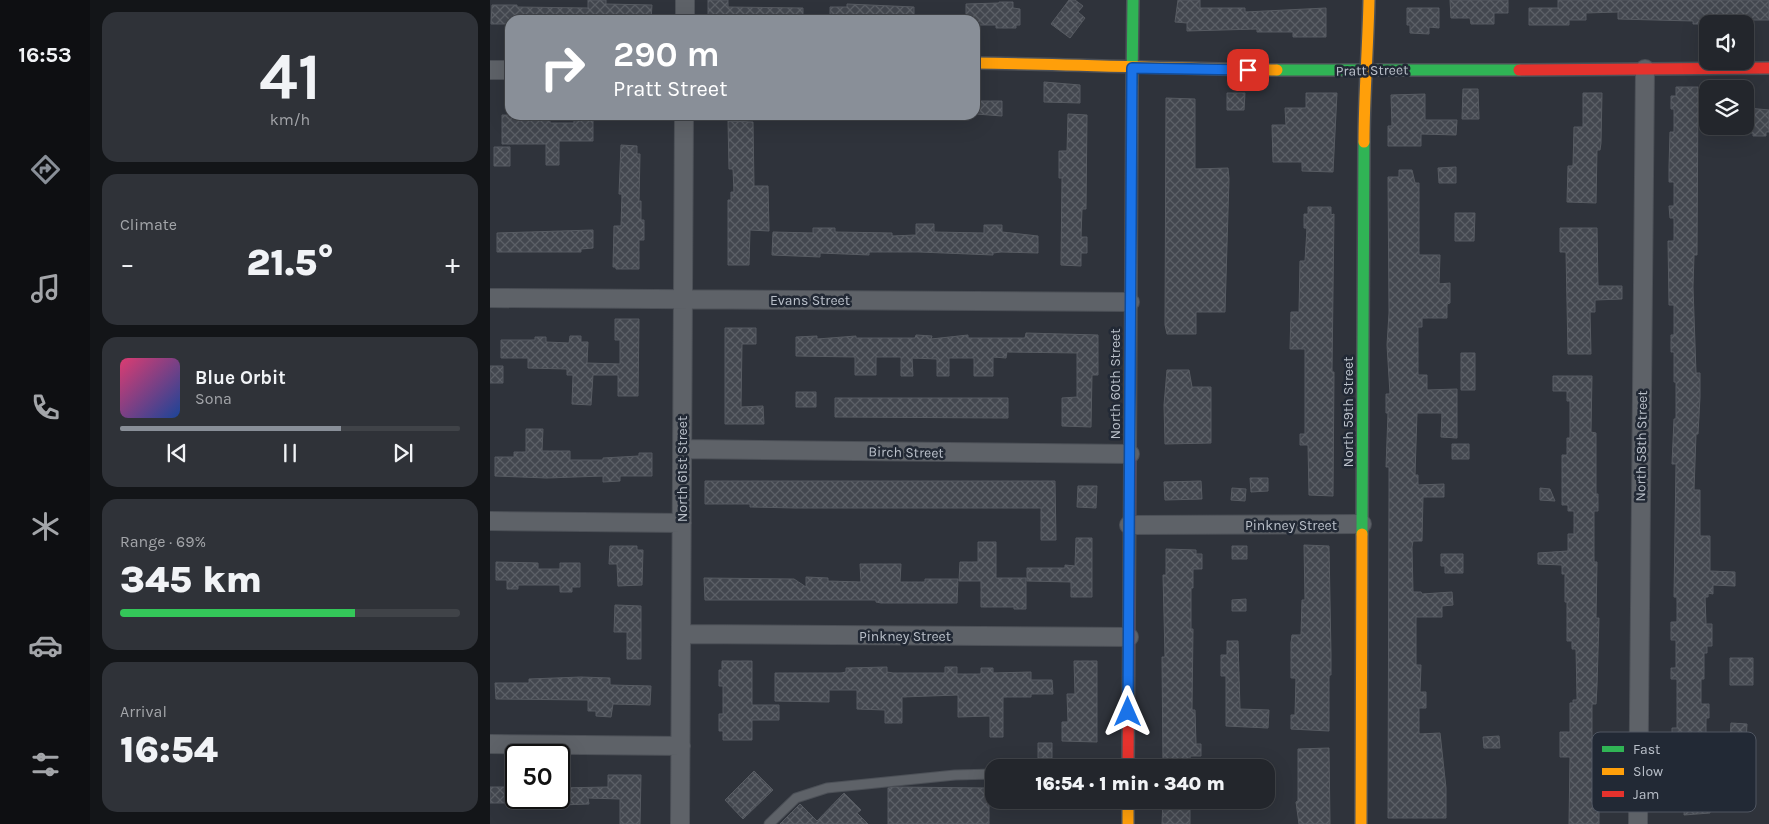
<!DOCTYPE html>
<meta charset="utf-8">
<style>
body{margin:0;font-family:Karla,sans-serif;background:#2f3238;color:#f1f3f6;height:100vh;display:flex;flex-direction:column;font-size:19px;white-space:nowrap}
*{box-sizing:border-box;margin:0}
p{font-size:16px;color:#a3a5a9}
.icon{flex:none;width:28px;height:28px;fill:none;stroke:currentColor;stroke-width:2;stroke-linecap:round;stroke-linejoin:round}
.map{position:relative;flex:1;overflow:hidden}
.drawer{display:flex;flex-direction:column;gap:12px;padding:12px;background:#131518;width:400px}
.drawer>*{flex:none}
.banner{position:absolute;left:15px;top:15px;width:475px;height:105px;border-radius:15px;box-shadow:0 5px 20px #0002,0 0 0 1px #404348;background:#898f98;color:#fff;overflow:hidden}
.buttons{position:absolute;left:1209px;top:15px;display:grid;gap:10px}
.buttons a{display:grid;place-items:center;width:55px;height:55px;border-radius:10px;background:#23262c;box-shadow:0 5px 20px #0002,0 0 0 1px #404348;font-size:25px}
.speed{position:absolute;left:15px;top:744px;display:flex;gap:10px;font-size:25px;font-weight:700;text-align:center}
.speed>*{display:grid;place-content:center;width:65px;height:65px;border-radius:50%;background:#23262c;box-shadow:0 5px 20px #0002,0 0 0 1px #404348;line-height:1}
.speed .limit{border:2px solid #111;border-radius:8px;background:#fff;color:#111}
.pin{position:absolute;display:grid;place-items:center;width:42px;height:42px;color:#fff;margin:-21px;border-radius:10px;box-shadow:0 2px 8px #0006}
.me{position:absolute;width:55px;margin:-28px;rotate:0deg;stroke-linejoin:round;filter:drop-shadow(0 0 4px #0008)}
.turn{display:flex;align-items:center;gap:18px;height:105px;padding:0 25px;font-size:22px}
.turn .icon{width:65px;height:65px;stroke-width:2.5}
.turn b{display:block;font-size:35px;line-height:42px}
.big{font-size:38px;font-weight:800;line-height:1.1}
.drawer .widget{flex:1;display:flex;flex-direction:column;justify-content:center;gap:8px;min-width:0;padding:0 18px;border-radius:15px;background:#2f3238}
.drawer .dial{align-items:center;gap:0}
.dial b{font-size:65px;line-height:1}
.song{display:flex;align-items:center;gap:15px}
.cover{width:60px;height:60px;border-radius:8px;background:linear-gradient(135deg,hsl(340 70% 55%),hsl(220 70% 35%))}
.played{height:5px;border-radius:2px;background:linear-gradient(90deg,#898f98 65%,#404348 65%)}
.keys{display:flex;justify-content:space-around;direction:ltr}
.heat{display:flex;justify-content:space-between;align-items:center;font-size:28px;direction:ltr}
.charge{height:8px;border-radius:4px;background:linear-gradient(90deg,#34c759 69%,#404348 0)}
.trip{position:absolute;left:495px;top:759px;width:290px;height:50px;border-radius:15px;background:#23262c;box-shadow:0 5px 20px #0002,0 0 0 1px #404348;font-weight:800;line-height:50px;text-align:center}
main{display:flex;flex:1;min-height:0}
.dock{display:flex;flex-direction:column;width:90px;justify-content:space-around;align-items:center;background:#0e0f12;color:#a3a5a9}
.dock .icon{width:35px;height:35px}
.dock .selected{color:#898f98}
.dock b{font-size:22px;color:#f1f3f6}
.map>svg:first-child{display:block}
</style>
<main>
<nav class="dock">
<b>16:53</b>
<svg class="icon selected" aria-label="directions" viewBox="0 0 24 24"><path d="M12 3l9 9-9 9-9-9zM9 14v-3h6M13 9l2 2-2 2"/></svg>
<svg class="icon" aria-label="music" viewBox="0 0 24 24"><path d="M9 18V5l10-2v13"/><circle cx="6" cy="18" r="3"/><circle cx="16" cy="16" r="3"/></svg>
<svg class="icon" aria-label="phone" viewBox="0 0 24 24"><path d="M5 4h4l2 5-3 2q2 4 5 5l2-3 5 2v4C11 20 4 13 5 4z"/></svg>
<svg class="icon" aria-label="climate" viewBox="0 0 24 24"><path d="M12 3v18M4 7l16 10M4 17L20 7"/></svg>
<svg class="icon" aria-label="car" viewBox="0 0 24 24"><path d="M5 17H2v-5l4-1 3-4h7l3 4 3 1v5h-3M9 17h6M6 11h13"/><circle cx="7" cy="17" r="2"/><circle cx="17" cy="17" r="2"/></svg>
<svg class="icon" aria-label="filters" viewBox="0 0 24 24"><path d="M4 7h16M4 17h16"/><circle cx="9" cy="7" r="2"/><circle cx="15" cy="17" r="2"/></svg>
</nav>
<section class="drawer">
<div class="widget dial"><b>41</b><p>km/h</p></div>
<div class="widget"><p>Climate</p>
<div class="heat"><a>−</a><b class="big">21.5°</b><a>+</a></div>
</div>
<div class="widget">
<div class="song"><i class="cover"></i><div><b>Blue Orbit</b><p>Sona</p></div></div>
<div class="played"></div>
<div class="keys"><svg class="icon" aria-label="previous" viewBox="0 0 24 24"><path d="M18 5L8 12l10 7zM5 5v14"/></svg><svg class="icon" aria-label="pause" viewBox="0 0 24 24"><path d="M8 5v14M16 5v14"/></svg><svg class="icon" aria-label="next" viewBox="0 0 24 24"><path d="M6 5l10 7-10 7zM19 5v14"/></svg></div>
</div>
<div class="widget"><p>Range · 69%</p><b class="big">345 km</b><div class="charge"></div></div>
<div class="widget"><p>Arrival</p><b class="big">16:54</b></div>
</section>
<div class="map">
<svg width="1279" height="824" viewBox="0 0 1279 824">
<defs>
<pattern id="building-cross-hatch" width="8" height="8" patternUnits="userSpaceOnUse" patternTransform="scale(1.25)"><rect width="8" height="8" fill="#43474f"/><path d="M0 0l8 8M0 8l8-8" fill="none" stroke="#5c6067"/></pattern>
</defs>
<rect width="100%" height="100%" fill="#2f333b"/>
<!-- building -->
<path fill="url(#building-cross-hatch)" stroke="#575b62" d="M 98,0 L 116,0 L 116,4 L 162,5 L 161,20 L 20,20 L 20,24 L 1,24 L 2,5 L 27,5 L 27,7 L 98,8 Z
M 218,0 L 238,0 L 238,7 L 313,8 L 313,20 L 218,20 Z
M 579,0 L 585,0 L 593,6 L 588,12 L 595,18 L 580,38 L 561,24 Z
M 688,0 L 710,0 L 710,8 L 755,8 L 755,12 L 836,8 L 836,37 L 803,37 L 803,32 L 767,32 L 767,29 L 697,31 L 697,23 L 685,22 Z
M 960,0 L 1018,0 L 1018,13 L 1004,13 L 1004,24 L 981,24 L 980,18 L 961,18 Z
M 1068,0 L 1279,0 L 1279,20 L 1245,20 L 1245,24 L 1203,24 L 1203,21 L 1128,19 L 1128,12 L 1096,13 L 1096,20 L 1079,20 L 1079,25 L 1039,25 L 1039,8 L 1068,8 Z
M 509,2 L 523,2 L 523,8 L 530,9 L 530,25 L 526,25 L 526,28 L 506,28 L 506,25 L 485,25 L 485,20 L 476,20 L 476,4 L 509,3 Z
M 357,4 L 424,7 L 424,20 L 340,20 L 340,7 L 357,7 Z
M 917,8 L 949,8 L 949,28 L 939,27 L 939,34 L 920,33 L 920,25 L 917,25 Z
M 554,82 L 590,85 L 590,103 L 554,102 Z
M 1186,87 L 1208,87 L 1207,255 L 1204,255 L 1203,287 L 1206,373 L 1210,373 L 1210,397 L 1208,434 L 1206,434 L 1204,490 L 1210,490 L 1210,536 L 1220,536 L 1220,571 L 1245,572 L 1245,586 L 1223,585 L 1223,594 L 1218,593 L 1218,597 L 1215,597 L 1216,624 L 1222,624 L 1222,646 L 1217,646 L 1217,653 L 1214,653 L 1214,679 L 1211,679 L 1211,704 L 1219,704 L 1219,718 L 1216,718 L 1216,748 L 1182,749 L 1182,728 L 1187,728 L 1187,679 L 1181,679 L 1181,668 L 1186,668 L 1186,640 L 1181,640 L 1181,622 L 1187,622 L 1187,597 L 1184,597 L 1186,464 L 1182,464 L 1184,419 L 1186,419 L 1186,382 L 1184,382 L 1184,352 L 1181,352 L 1181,335 L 1184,335 L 1184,305 L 1179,305 L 1178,241 L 1184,241 L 1184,218 L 1180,218 L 1179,206 L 1184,206 L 1184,182 L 1179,182 L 1179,167 L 1180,132 L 1184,132 L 1184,109 L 1181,109 L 1181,96 L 1186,96 Z
M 973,89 L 988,89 L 989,119 L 972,119 Z
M 737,93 L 755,93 L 754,110 L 737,110 Z
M 816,93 L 847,93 L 843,172 L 812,171 L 812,162 L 783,162 L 782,125 L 796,125 L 795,108 L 816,108 Z
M 1093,93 L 1112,93 L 1111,143 L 1110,150 L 1107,150 L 1106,203 L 1077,202 L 1078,166 L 1083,166 L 1084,127 L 1093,127 Z
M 935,94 L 935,120 L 967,120 L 966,135 L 931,134 L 931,146 L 898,146 L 898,126 L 902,126 L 901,95 Z
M 676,98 L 705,99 L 705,169 L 738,168 L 739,179 L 735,312 L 706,312 L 706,334 L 677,334 L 675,325 Z
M 486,101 L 512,101 L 512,116 L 486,114 Z
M 1258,108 L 1279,110 L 1279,132 L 1276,132 L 1276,136 L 1263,136 L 1263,133 L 1259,133 Z
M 578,114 L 597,115 L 596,209 L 592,209 L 591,237 L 597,237 L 597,253 L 591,253 L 591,266 L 571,265 L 572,178 L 569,178 L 569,151 L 577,151 Z
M 12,115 L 60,115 L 60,123 L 84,123 L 84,115 L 103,115 L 103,141 L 69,141 L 69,165 L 56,165 L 56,144 L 12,144 Z
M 238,121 L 263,122 L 264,186 L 278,186 L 279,231 L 260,230 L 259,265 L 238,265 L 238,200 L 241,200 L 241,192 L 244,192 L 243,169 L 239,169 Z
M 131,145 L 147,146 L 147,154 L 150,154 L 149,201 L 151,201 L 151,220 L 154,220 L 154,240 L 149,240 L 149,269 L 126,269 L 126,267 L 123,267 L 124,226 L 131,226 L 132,194 L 129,194 Z
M 4,147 L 20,147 L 20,166 L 4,166 Z
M 966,167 L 966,183 L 949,183 L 948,168 Z
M 909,170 L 922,170 L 925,183 L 929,183 L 929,255 L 950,255 L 949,284 L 960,283 L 960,303 L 957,304 L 957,318 L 932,318 L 932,327 L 928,327 L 928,375 L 937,375 L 937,390 L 967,389 L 967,438 L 951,437 L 952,413 L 927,413 L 925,475 L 928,475 L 928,485 L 954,484 L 954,497 L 933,497 L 932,541 L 923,541 L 922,547 L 923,592 L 931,592 L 932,594 L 962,592 L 963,605 L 952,606 L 952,617 L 926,617 L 926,665 L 931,665 L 930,692 L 936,692 L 936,708 L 929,708 L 929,734 L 950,733 L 956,788 L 956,818 L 898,818 L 899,494 L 899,467 L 896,467 L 898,413 L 896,413 L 896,394 L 900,394 L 897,345 L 899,313 L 898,177 L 909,177 Z
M 818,207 L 841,207 L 841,215 L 844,214 L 842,372 L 844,372 L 843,496 L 819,495 L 818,445 L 810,445 L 810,434 L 815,434 L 815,349 L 800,349 L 801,312 L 809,312 L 810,261 L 815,261 L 817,228 L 814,228 L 814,214 L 818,214 Z
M 965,213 L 985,213 L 984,241 L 965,241 Z
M 426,224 L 444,224 L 444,232 L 494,233 L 494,225 L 512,225 L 512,232 L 548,236 L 548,253 L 511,252 L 503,253 L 503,255 L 429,252 L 379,252 L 379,255 L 330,253 L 330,257 L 282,255 L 283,232 L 323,233 L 323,228 L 345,228 L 345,232 L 402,233 L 402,236 L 426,235 Z
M 1070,228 L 1107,228 L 1108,286 L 1132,286 L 1132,299 L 1105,300 L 1105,312 L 1100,312 L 1101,354 L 1078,354 L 1076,252 L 1070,252 Z
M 103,230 L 103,248 L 91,249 L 91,252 L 7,252 L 7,233 Z
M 125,319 L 149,319 L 148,396 L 128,396 L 128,375 L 103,375 L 101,405 L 82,404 L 83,375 L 77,375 L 77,369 L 38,368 L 38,358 L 11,358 L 11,340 L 45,340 L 45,337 L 56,337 L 56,342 L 79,343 L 80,336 L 91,336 L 91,342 L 98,342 L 97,363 L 130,364 L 130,340 L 125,340 Z
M 235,328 L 266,328 L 266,344 L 252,344 L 251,407 L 273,406 L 274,424 L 235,424 Z
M 536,333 L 608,335 L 608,375 L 602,375 L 601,427 L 572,426 L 572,398 L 587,397 L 587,353 L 517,352 L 516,358 L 503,357 L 503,376 L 484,376 L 484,358 L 459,358 L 459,376 L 447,376 L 447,359 L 422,358 L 423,376 L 411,376 L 411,357 L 386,357 L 386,375 L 365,375 L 365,357 L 306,356 L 306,337 L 327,336 L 327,339 L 366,336 L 366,338 L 425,338 L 426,335 L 442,336 L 441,339 L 478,335 L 478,338 L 535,338 Z
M 971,353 L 985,353 L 985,390 L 971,390 Z
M 0,366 L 13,366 L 13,383 L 0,383 Z
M 677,370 L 699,370 L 702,387 L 721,387 L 721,443 L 675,444 L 674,405 Z
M 1063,376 L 1102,376 L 1101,432 L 1106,433 L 1106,494 L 1108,494 L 1108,511 L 1104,511 L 1104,562 L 1107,562 L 1106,618 L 1109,618 L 1107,686 L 1106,704 L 1102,704 L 1102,740 L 1105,740 L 1103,773 L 1109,773 L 1108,787 L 1103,787 L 1103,810 L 1109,810 L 1109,824 L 1079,824 L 1080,757 L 1070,757 L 1070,732 L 1080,732 L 1080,703 L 1083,703 L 1083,700 L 1087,700 L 1087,697 L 1086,649 L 1082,649 L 1082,641 L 1077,641 L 1077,602 L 1075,602 L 1075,574 L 1072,574 L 1072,565 L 1048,564 L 1048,553 L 1078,551 L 1078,534 L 1084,534 L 1084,511 L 1078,511 L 1078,505 L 1072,505 L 1072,455 L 1077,455 L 1077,438 L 1080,438 L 1080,401 L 1077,401 L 1077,391 L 1063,391 Z
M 306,392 L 326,392 L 326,407 L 306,407 Z
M 345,398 L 518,398 L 518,418 L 345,417 Z
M 36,429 L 53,429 L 52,451 L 80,451 L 80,460 L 113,460 L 113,458 L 149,456 L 149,453 L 162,453 L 162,476 L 130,476 L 130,481 L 113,482 L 113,476 L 57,478 L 5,476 L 5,457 L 24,457 L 24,452 L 36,452 Z
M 962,444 L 979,444 L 979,459 L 962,459 Z
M 760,478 L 778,478 L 778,491 L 761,492 Z
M 215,481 L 565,481 L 566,540 L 551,540 L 551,508 L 306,508 L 260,507 L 260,504 L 215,504 Z
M 711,481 L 712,499 L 675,500 L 674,482 Z
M 588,486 L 607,486 L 606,508 L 587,507 Z
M 742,488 L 756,489 L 755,501 L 741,500 Z
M 1050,488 L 1060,489 L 1065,501 L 1050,500 Z
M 586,538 L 602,538 L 602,597 L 581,597 L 581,582 L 537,581 L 537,568 L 575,568 L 575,565 L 585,566 Z
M 488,542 L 506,542 L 506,578 L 536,578 L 536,609 L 524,609 L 524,607 L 491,607 L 491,581 L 469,581 L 470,562 L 488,562 Z
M 814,545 L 839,546 L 841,655 L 841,675 L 839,675 L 839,731 L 801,729 L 801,715 L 805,715 L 806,678 L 801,678 L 801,643 L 802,635 L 811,635 L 812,600 L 815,600 Z
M 120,546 L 147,546 L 147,550 L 153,550 L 152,585 L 128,586 L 127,564 L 119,564 Z
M 742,546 L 757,546 L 757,559 L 742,559 Z
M 676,549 L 706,550 L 706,554 L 712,554 L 712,569 L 703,569 L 703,588 L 701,588 L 701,629 L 703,629 L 702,710 L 705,710 L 706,744 L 711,744 L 711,756 L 700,756 L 701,768 L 673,768 L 672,657 L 675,657 L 673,575 L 676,575 Z
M 951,554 L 973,554 L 973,573 L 955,573 L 955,566 L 951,566 Z
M 6,562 L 48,563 L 48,569 L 70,569 L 70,563 L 90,563 L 90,587 L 82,587 L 82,592 L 70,592 L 70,585 L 28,585 L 28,589 L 17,589 L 17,580 L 6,580 Z
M 370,564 L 411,564 L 410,582 L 435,582 L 435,579 L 468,579 L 467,603 L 391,603 L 386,602 L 386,600 L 215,600 L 214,578 L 304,579 L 316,587 L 316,577 L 338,578 L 338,581 L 371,582 Z
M 756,599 L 756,611 L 742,611 L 742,600 Z
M 125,605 L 151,606 L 151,659 L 137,659 L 137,632 L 124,632 Z
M 737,641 L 748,641 L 750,709 L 779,710 L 778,728 L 736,726 L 736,676 L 731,676 L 731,655 L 737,655 Z
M 1240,658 L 1263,658 L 1263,685 L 1240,685 Z
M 232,661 L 262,661 L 262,705 L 289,705 L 289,720 L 262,720 L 262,740 L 233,740 L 233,731 L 229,731 L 229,714 L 233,714 L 233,686 L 229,686 L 229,670 L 232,670 Z
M 584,661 L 607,661 L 607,742 L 572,741 L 572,722 L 578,722 L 577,694 L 585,694 Z
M 397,667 L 397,672 L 403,673 L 455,673 L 455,667 L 467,667 L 467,674 L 491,674 L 491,668 L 503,668 L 503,673 L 541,672 L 541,680 L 562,680 L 563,694 L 541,694 L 541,697 L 513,697 L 513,737 L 500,737 L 500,716 L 468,717 L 468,695 L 412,697 L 412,723 L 395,723 L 395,710 L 367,709 L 367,690 L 339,690 L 339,702 L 285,701 L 285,673 L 351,673 L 356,672 L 356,668 Z
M 91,677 L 120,678 L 120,685 L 161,686 L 160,705 L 123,704 L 121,717 L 106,716 L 106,711 L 98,711 L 98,700 L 6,699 L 5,683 L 39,683 L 39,679 Z
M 1241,723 L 1257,724 L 1256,741 L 1240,740 Z
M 1009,736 L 1010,748 L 994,748 L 993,737 Z
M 548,743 L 562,743 L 562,758 L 548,758 Z
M 839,748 L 840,824 L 809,824 L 806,802 L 808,801 L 808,749 Z
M 1180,769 L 1235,771 L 1235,792 L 1243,792 L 1243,806 L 1220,805 L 1220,813 L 1194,815 L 1195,792 L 1180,791 Z
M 264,771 L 283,790 L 253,819 L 235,800 Z
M 118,775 L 151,775 L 150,824 L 130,824 L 130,799 L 98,798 L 99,804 L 70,805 L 70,798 L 67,798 L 69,788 L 118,787 Z
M 0,787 L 26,787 L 26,803 L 0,803 Z
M 405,787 L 499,788 L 499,824 L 398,824 L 398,788 Z
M 354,793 L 371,810 L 367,813 L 378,824 L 290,824 L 310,804 L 327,821 Z
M 673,800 L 700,800 L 700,824 L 672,824 Z"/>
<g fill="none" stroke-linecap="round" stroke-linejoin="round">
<defs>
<path id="lane" d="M 279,824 L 306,798 L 337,788 L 465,775 L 504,774"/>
<path id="street" d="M 195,20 L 195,0
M 0,70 L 20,70
M 0,298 L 640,302
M 192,449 L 640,454
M 0,521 L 192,523
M 639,525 L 872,524
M 191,634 L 639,637
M 0,744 L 191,746
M 190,824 L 194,115
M 1148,824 L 1155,69"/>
<path id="fast" d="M 787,70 L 1029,70
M 642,86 L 643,0
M 872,534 L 874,142"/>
<path id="slow" d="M 485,63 C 586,64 686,69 787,70
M 874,142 C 874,95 878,48 879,0
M 640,459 L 642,86
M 638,800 L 638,824
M 871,824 L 872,534"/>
<path id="jam" d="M 1029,70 L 1279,68
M 638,768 L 640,459"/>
</defs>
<!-- lane casing -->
<use href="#lane" stroke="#4c5057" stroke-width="11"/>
<!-- street casing -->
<use href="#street" stroke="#4c5057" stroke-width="20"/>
<!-- fast casing -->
<use href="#fast" stroke="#4c5057" stroke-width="14"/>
<!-- slow casing -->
<use href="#slow" stroke="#4c5057" stroke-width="14"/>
<!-- jam casing -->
<use href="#jam" stroke="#4c5057" stroke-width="14"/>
<!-- lane -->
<use href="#lane" stroke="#5e6268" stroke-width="9"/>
<!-- street -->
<use href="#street" stroke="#5e6268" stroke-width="18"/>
<!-- fast -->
<use href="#fast" stroke="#30b455" stroke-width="11"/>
<!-- slow -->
<use href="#slow" stroke="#ff9f0a" stroke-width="11"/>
<!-- jam -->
<use href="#jam" stroke="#e5322d" stroke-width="11"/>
</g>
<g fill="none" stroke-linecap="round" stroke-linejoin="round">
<defs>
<path id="route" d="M 638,712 L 642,68 L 758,70"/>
</defs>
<!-- route casing -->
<use href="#route" stroke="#114b97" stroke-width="12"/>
<!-- route -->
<use href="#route" stroke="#1a73e8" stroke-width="9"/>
</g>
<g text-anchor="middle" stroke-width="5" stroke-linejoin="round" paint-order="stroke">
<!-- street labels -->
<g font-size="14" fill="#bac0ca" stroke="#222935">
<text transform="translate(882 70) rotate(-1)" y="5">Pratt Street</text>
<text x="320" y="305">Evans Street</text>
<text transform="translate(625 384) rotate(-90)" y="5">North 60th Street</text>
<text transform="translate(858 412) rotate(-90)" y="5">North 59th Street</text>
<text transform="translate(1151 446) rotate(-89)" y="5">North 58th Street</text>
<text transform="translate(416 452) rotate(1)" y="5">Birch Street</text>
<text transform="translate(192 469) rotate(-90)" y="5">North 61st Street</text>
<text x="801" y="530">Pinkney Street</text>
<text x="415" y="641">Pinkney Street</text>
</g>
</g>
<!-- legend -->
<rect x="1102" y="732" width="164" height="80" rx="8" fill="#222935" stroke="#505662" stroke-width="1"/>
<rect x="1112" y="746" width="22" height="6" fill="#30b455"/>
<rect x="1112" y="768" width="22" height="7" fill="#ff9f0a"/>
<rect x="1112" y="791" width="22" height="6" fill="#e5322d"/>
<g font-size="14" fill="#bac0ca">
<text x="1143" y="754">Fast</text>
<text x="1143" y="776">Slow</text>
<text x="1143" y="799">Jam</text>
</g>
</svg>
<div class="buttons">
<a><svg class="icon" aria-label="sound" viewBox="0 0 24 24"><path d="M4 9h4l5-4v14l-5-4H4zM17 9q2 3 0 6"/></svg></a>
<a><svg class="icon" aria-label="layers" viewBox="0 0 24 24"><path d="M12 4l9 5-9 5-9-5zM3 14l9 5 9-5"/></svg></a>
</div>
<div class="speed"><div class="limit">50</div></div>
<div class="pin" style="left:758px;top:70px;background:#d93025"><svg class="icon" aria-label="arrive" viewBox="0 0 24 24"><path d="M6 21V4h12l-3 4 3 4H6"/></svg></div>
<svg class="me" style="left:638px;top:712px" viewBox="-20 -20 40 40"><path d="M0-17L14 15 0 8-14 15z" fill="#1a73e8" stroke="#fff" stroke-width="4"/></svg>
<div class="trip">16:54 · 1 min · 340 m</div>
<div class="banner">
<div class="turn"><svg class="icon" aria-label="right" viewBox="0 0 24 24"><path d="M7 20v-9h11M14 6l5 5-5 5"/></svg><div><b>290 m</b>Pratt Street</div></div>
</div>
</div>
</main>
